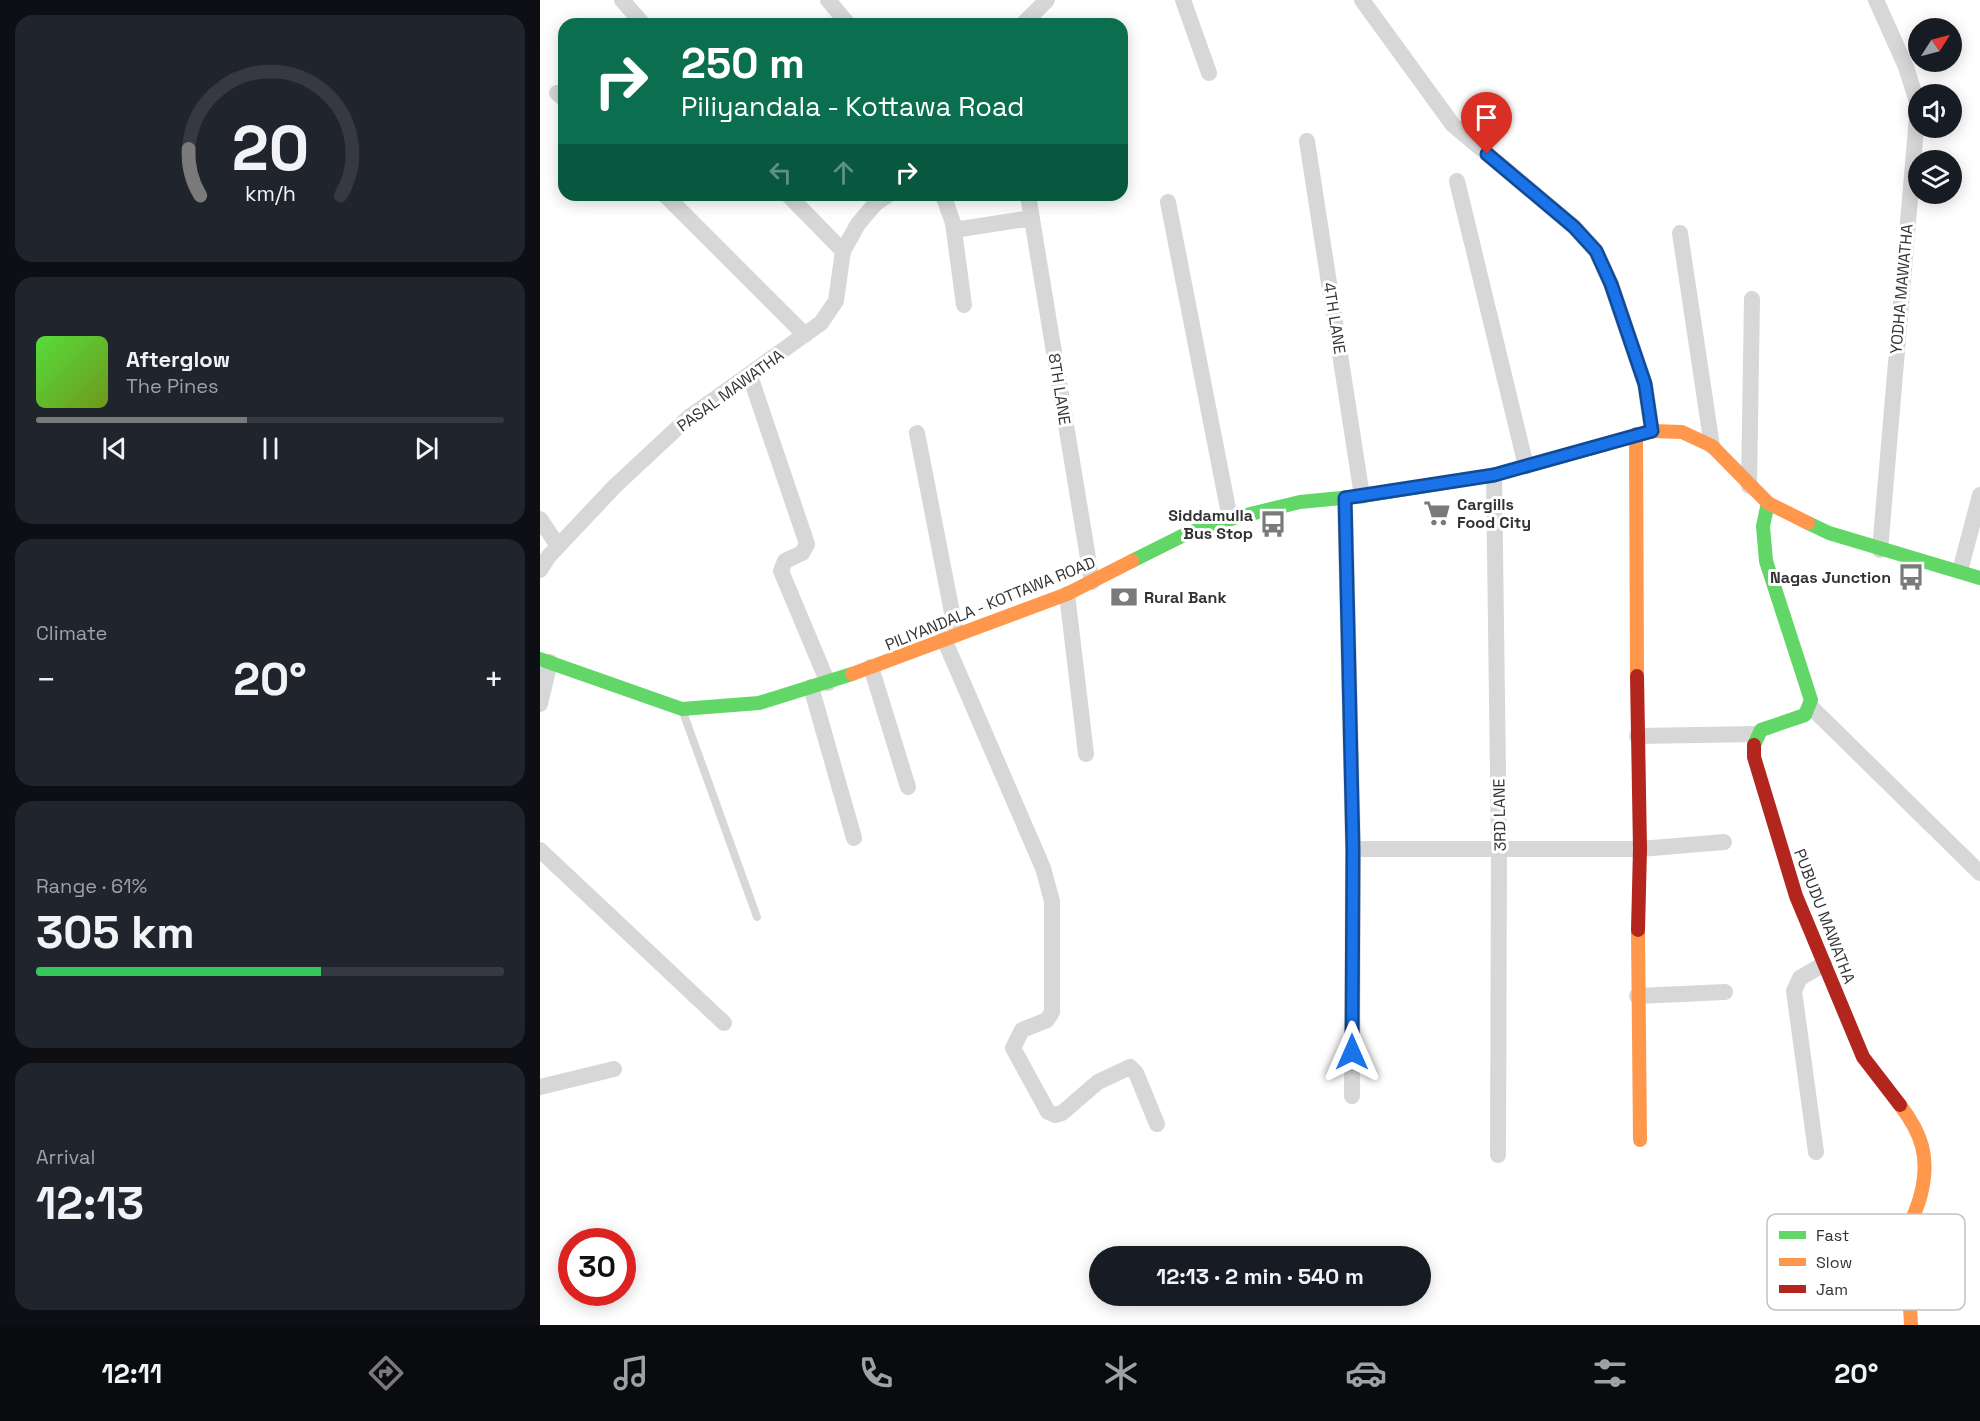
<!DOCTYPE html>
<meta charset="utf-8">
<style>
body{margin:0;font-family:"Space Grotesk",sans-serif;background:#20242c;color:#f1f3f6;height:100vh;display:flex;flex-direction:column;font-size:22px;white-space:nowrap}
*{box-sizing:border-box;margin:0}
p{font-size:20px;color:#9ea1a6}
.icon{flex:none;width:33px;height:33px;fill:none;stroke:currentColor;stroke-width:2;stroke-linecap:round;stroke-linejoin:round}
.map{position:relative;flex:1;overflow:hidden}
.drawer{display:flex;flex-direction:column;gap:15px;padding:15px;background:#0d0f14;width:540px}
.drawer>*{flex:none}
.top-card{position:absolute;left:18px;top:18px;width:570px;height:183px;border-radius:18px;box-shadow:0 3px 15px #0003;background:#0b6e4f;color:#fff;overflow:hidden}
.needle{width:39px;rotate:54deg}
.controls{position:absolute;left:1368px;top:18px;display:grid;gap:12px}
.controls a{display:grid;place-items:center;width:54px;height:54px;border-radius:50%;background:#171b24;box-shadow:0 3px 15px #0003;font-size:30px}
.speed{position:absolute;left:18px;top:1228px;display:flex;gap:12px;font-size:30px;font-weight:700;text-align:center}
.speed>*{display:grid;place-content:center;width:78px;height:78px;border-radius:50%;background:#171b24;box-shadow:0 3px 15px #0003;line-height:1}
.speed .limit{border:9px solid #d22;background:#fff;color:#111}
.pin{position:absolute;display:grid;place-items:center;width:51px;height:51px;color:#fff;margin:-62px -26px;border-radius:50% 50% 50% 0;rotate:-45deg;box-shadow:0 0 6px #0007}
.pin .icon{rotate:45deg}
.me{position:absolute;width:66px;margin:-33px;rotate:0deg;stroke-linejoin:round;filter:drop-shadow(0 0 4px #0008)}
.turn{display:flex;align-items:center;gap:21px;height:126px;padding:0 24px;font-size:27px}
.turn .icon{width:78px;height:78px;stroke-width:2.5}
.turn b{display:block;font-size:42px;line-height:51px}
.lanes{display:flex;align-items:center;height:57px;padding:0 24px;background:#0003;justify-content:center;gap:30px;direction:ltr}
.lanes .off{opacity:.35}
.big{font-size:45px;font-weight:600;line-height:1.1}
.drawer .widget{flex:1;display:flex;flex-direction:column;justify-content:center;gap:9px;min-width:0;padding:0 21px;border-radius:18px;background:#20242c}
.drawer .dial{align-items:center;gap:0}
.dial svg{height:156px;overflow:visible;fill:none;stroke:#363941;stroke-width:7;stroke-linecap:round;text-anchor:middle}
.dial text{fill:#f1f3f6;stroke:none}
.song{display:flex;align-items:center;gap:18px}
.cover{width:72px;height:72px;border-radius:9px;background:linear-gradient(135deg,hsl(110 70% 55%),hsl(80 70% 35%))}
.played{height:6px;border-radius:3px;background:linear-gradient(90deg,#7a7a7a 45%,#363941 45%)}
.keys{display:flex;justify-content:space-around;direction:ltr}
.heat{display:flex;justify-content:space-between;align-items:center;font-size:33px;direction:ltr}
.charge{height:9px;border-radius:4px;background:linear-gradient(90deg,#34c759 61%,#363941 0)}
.trip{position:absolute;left:549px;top:1246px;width:342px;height:60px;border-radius:30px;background:#171b24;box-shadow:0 3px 15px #0003;font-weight:600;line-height:60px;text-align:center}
.tab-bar{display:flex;height:96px;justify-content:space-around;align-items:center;background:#090b0e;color:#9ea1a6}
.tab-bar .icon{width:42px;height:42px}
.tab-bar .active{color:#7a7a7a}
.tab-bar b{font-size:27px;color:#f1f3f6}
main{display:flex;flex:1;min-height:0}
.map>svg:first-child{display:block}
</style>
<main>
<section class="drawer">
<div class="widget dial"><svg viewBox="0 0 100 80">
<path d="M14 69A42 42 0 1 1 86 69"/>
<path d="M14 69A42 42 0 0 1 8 45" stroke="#7a7a7a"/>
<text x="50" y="56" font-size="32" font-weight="700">20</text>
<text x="50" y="72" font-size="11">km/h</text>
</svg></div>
<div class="widget">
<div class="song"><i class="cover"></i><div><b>Afterglow</b><p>The Pines</p></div></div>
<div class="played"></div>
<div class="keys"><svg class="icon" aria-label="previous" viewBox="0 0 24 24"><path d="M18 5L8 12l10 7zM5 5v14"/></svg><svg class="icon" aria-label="pause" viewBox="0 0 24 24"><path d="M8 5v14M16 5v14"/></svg><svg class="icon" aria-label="next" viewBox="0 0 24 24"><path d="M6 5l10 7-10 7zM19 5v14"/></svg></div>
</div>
<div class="widget"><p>Climate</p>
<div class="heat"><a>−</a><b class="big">20°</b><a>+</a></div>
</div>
<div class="widget"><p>Range · 61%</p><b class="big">305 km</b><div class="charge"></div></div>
<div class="widget"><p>Arrival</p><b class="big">12:13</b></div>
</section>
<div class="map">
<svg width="1440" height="1325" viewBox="0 0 1440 1325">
<rect width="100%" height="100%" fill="#fff"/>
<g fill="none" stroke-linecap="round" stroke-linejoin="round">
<!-- lane -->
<path stroke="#d7d7d7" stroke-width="8" d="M 143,712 L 217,917"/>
<!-- street -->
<path stroke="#d7d7d7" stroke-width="16" d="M 82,0 L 103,24
M 288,0 L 308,24
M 643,0 L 669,73
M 822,0 L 913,125 L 1034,227 L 1056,251 L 1071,284 L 1105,384 L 1112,431
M 1336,0 L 1366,67 L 1378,105 L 1340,550
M 483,24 L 507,0
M 17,93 L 24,99
M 767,141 L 822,496
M 917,181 L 986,466
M 125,195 L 265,335
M 248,195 L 303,251
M 403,195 L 413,223 L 424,305
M 488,195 L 552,582
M 628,202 L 690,519
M 414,230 L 492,218
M 1140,233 L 1172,446
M 210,376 L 267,544 L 262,553 L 245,561 L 241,571 L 288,683
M 377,433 L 416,633
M 954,475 L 959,850 L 958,1155
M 1209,486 L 1212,299
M 805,498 L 813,849 L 812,1096
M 0,519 L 18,546
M 0,570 L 9,556 L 75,486 L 148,418 L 281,323 L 296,301 L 303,251 L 318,224 L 335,204 L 348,195
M 1420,571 L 1440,495
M 527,594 L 546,754
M 404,639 L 503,868 L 512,901 L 512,1012 L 507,1020 L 482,1030 L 473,1048 L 508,1112 L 515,1115 L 522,1113 L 558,1082 L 590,1067 L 596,1073 L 617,1124
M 331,667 L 368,787
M 271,687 L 314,838
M 0,704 L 10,662
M 1271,707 L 1440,873
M 1097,736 L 1217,734
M 813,849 L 1100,849 L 1184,842
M 0,850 L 184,1023
M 1097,996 L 1185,992
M 0,1087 L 74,1069
M 1276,1152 L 1254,991 L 1260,978 L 1284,964"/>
<!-- fast -->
<path stroke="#63d668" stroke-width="14" d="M 1268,523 L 1289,533 L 1440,578
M 592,561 L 646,534 L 690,519 L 760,502 L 822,496 L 954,475 L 1063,445
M 0,659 L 142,709 L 219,703 L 312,674
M 1214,745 L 1221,730 L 1265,715 L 1271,700 L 1226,561 L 1223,526 L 1228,503"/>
<!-- slow -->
<path stroke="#ff974d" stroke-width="14" d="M 1096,434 L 1097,676
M 1063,445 L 1112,431 L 1142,432 L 1172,446 L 1228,503 L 1268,523
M 312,674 L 527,594 L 592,561
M 1098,930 L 1100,1140
M 1360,1105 C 1382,1134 1390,1157 1381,1194 C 1377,1211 1368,1224 1367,1242 C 1366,1269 1370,1298 1371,1325"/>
<!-- jam -->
<path stroke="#b3261e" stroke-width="14" d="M 1097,676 L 1100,849 L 1098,930
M 1214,745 L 1214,757 L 1256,896 L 1323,1057 L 1360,1105"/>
</g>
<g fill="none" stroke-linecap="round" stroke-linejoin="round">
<defs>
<path id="route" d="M 812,1052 L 813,849 L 805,498 L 954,475 L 1112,431 L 1105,384 L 1071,284 L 1056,251 L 1034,227 L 947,154"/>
</defs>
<!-- route casing -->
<use href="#route" stroke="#114b97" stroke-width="15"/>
<!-- route -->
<use href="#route" stroke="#1a73e8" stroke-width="10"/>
</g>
<!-- icons -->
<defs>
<symbol id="supermarket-bare" viewBox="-9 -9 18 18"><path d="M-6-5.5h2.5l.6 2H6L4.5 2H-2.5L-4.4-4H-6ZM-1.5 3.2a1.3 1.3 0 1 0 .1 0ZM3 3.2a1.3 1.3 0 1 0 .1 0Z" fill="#7a7a7a" stroke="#fff" stroke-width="2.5" paint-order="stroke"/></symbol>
<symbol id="bus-bare" viewBox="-9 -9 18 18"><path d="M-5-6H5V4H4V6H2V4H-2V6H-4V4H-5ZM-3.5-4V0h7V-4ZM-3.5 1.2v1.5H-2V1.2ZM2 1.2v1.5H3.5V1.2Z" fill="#7a7a7a" stroke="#fff" stroke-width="2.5" paint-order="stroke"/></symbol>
<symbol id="bank-bare" viewBox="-9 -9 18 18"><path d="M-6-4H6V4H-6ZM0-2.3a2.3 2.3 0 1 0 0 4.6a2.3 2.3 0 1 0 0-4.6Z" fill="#7a7a7a" stroke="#fff" stroke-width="2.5" paint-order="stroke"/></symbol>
</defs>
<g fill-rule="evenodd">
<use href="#supermarket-bare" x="878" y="494" width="38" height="38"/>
<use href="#bus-bare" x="714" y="505" width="38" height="38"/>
<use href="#bus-bare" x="1352" y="558" width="38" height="38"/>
<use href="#bank-bare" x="565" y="578" width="38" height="38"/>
</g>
<g text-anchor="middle" stroke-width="6" stroke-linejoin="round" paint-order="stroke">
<!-- street labels -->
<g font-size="16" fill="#333" stroke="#fff">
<text transform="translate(1361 289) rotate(-85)" y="6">YODHA MAWATHA</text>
<text transform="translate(795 318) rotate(81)" y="6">4TH LANE</text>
<text transform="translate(520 389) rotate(81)" y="6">8TH LANE</text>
<text transform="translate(190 390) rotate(-36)" y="6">PASAL MAWATHA</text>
<text transform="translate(450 603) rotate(-22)" y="6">PILIYANDALA - KOTTAWA ROAD</text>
<text transform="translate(959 815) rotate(-91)" y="6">3RD LANE</text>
<text transform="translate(1285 916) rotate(69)" y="6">PUBUDU MAWATHA</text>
</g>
<!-- poi labels -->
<g font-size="16" font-weight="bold" fill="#333" stroke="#fff" text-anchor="start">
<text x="917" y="510">Cargills<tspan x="917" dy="18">Food City</tspan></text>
<text x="713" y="521" text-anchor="end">Siddamulla<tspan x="713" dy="18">Bus Stop</tspan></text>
<text x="1351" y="583" text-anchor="end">Nagas Junction</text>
<text x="604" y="603">Rural Bank</text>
</g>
</g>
<!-- legend -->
<rect x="1227" y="1214" width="198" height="96" rx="9" fill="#fff" stroke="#c2c2c2" stroke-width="1.5"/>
<rect x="1239" y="1231" width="27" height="8" fill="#63d668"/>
<rect x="1239" y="1258" width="27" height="8" fill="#ff974d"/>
<rect x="1239" y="1285" width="27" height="8" fill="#b3261e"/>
<g font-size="16" fill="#333">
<text x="1276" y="1241">Fast</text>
<text x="1276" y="1268">Slow</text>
<text x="1276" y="1295">Jam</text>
</g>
</svg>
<div class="controls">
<a><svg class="needle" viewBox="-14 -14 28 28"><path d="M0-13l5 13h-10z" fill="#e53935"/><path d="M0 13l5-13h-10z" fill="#9ea1a6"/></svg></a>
<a><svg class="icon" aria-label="sound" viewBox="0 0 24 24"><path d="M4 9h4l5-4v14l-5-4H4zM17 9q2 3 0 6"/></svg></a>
<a><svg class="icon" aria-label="layers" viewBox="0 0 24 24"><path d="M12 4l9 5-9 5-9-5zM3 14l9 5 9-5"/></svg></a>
</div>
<div class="speed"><div class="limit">30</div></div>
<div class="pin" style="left:947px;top:154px;background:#d93025"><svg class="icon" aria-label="arrive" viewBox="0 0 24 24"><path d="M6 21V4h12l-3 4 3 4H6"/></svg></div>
<svg class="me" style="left:812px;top:1052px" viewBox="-20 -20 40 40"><path d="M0-17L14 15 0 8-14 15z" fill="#1a73e8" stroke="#fff" stroke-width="4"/></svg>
<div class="trip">12:13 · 2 min · 540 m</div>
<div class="top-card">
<div class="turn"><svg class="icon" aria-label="right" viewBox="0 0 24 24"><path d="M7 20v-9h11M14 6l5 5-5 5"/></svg><div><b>250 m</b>Piliyandala - Kottawa Road</div></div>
<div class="lanes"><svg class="icon off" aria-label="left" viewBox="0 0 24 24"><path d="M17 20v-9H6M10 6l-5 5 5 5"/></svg><svg class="icon off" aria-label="ahead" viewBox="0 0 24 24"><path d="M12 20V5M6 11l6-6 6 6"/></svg><svg class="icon" aria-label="right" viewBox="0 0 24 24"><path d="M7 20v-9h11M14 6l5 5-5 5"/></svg></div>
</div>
</div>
</main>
<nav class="tab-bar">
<b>12:11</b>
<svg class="icon active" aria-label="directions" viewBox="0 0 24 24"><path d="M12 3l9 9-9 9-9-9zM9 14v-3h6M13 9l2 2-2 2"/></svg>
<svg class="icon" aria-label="music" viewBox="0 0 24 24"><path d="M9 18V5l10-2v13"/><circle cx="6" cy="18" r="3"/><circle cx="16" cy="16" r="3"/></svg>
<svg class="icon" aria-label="phone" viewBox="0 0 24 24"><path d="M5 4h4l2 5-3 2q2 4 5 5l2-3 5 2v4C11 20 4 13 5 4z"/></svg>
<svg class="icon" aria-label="climate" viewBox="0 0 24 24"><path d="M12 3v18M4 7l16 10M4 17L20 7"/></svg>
<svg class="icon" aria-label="car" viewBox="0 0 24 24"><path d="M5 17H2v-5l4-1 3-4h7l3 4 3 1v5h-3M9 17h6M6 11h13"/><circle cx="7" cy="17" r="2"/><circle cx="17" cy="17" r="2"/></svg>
<svg class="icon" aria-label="filters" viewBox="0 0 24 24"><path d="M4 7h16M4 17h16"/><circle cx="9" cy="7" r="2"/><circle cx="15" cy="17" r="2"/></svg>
<b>20°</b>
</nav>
